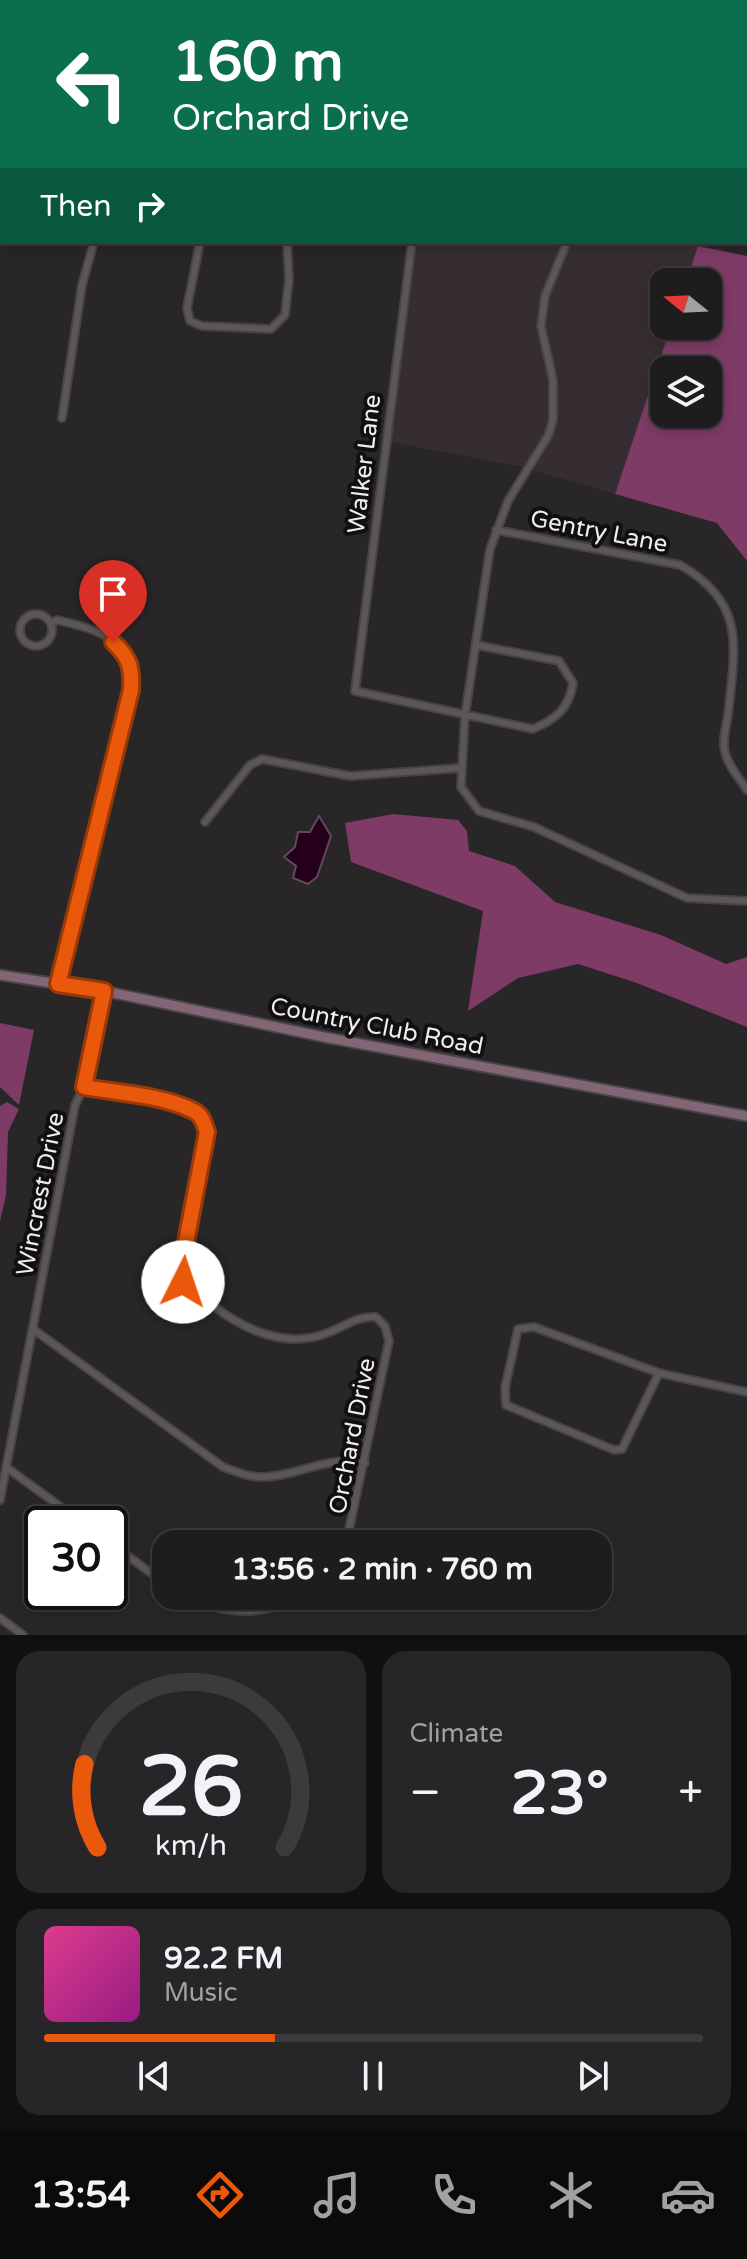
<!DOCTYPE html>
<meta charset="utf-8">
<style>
body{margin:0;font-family:"Varela Round",sans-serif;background:#272527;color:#f1f3f6;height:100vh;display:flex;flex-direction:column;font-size:30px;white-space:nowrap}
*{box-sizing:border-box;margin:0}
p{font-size:26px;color:#a1a1a4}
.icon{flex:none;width:44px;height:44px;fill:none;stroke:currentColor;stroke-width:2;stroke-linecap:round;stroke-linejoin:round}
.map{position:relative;height:1635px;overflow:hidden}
.drawer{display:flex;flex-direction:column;gap:16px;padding:16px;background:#110f10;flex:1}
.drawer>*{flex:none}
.guide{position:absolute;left:0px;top:0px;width:748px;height:244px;box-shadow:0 4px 12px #0003,0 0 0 2px #3c3a3c;background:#0b6e4f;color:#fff;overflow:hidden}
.needle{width:52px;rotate:288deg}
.fabs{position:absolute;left:650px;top:268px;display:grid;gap:16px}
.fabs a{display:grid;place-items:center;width:72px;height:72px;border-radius:16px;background:#1f1c1e;box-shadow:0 4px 12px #0003,0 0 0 2px #3c3a3c;font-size:40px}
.speed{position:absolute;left:24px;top:1506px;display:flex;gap:16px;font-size:40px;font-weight:700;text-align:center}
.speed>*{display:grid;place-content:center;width:104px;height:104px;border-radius:50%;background:#1f1c1e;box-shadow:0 4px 12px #0003,0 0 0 2px #3c3a3c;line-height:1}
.speed .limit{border:4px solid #111;border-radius:12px;background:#fff;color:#111}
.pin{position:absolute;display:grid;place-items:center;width:68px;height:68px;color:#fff;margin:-82px -34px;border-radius:50% 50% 50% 0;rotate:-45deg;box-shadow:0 0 8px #0007}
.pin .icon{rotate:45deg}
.me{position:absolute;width:88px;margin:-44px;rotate:4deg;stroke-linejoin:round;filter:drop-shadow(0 0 6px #0008)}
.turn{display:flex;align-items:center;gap:28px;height:168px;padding:0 40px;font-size:36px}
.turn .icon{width:104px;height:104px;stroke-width:2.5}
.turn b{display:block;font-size:56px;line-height:68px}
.then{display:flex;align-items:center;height:76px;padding:0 40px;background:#0003;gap:16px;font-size:30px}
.big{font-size:60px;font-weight:800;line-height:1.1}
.drawer .widget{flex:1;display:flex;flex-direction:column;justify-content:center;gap:12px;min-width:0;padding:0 28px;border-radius:24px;background:#272527}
.drawer .dial{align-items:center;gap:0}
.dial svg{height:208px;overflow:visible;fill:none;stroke:#3c3a3c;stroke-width:7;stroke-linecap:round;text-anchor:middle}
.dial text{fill:#f1f3f6;stroke:none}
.song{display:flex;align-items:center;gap:24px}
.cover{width:96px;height:96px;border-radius:12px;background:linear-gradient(135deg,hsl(330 70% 55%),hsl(310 70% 35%))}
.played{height:8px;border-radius:4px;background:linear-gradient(90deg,#ea580c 35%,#3c3a3c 35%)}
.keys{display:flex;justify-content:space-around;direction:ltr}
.heat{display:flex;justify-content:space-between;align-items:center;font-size:44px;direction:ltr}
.drawer .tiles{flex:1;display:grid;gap:16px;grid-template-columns:1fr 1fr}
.widget:last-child{grid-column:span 2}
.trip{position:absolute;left:152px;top:1530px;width:460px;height:80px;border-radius:24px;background:#1f1c1e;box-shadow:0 4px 12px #0003,0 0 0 2px #3c3a3c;font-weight:800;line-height:80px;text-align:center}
.tabs{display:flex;height:128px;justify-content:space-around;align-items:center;background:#0c0b0c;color:#a1a1a4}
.tabs .icon{width:56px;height:56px}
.tabs .selected{color:#ea580c}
.tabs b{font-size:36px;color:#f1f3f6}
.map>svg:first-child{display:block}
</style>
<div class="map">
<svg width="747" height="1635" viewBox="0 0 747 1635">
<rect width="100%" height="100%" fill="#292628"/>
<!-- built -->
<path fill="#362d32" d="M 414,242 L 677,242 L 698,246 L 686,282 L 664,282 L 664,326 L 671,326 L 615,494 L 518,466 L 385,441 Z"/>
<!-- forest -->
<path fill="#7d3b65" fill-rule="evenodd" d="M 698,246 L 747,256 L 747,561 L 717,523 L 615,494 L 671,326 L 708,326 L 708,282 L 686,282 ZM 708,370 L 708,414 L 664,414 L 664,370 Z
M 393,814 L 458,820 L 467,831 L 469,851 L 515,866 L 555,902 L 661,935 L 726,964 L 747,957 L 747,1027 L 637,983 L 578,964 L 518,978 L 468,1011 L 483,911 L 351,862 L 345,823 Z
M 0,1023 L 34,1030 L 19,1105 L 0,1087 Z
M 7,1102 L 19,1109 L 8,1132 L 6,1195 L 0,1221 L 0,1106 Z"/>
<!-- water -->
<path fill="#26001a" stroke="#63475a" stroke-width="2" d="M 319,816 L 331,836 L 317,877 L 308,884 L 293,878 L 296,866 L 284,857 L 295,847 L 298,832 L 310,832 Z"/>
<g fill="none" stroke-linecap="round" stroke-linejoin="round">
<!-- stream -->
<path stroke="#63475a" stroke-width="2" d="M 746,200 L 747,200"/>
<defs>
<path id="street" d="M 501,0 L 502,2
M 180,2 L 181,0
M 200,242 L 187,308 L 190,321 L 202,326 L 271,329 L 285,315 L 289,279 L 287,242
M 412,242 L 355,691 L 533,729 C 556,719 569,709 573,683 L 559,661 L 476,645
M 567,242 L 545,296 L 541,326 L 553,380 L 553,420 L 548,436 L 508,501 L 490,549 L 465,715 L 461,787 L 479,811 L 534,827 L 687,898 L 747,901
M 62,418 L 82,285 L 94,242
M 496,530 L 680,565 C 747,603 735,648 728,715 C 726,726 722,742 725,752 C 728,766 740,779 747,790
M20 630a16 16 0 1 1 32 0a16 16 0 1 1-32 0Z
M 51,624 L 57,620 C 100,630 134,640 131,690 L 58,984
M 205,822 L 250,765 L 262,759 L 350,776 L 460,768
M 84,1087 C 119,1093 162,1095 194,1111 C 202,1115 204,1123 207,1132 L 181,1268 C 184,1289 200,1296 216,1308 C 250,1333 289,1349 330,1332 C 347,1325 357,1316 376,1317 L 385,1326 L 389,1341 L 346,1544
M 534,1327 L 659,1373 L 622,1449 L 614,1450 L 506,1405 L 505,1388 L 518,1329 Z
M 33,1329 L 223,1467 C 235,1471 247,1477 260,1477 C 297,1477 326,1455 365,1463
M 659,1373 L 747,1392
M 6,1467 L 84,1524
M 0,1500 L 75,1105 L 84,1087 L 104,991
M 110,1543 L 166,1584
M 182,1596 C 224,1614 260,1618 302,1596
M 0,1618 L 23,1635"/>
<path id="secondary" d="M 0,93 L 2,94
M 746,239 L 747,239
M 0,975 L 104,991 L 329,1038 L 747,1116"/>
</defs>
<!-- street casing -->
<use href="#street" stroke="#474446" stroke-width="10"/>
<!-- secondary casing -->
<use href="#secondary" stroke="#474446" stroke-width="13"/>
<!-- street -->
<use href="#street" stroke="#5b5759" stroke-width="6"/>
<!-- secondary -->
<use href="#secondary" stroke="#826676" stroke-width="9"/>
</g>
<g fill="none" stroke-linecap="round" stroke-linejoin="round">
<defs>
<path id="route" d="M 113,642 C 130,658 132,667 131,690 L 58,984 L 104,991 L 84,1087 C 119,1093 162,1095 194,1111 C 202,1115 204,1123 207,1132 L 181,1268 L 183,1282"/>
</defs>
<!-- route casing -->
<use href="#route" stroke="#983908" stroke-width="20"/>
<!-- route -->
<use href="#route" stroke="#ea580c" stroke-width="14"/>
</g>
<g text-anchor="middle" stroke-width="8" stroke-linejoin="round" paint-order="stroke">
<!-- street labels -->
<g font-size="24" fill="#f0edee" stroke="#110f10">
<text transform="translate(364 464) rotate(-83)" y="8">Walker Lane</text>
<text transform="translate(599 531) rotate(11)" y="8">Gentry Lane</text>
<text transform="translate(377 1026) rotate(11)" y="8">Country Club Road</text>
<text transform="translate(40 1194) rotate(-79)" y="8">Wincrest Drive</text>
<text transform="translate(352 1436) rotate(-79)" y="8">Orchard Drive</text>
</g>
</g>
</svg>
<div class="fabs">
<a><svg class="needle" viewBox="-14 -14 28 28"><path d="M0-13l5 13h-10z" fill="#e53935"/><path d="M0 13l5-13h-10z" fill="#a1a1a4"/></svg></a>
<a><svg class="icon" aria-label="layers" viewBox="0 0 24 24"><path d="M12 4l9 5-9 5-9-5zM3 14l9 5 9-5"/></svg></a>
</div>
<div class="speed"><div class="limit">30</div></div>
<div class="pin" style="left:113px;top:642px;background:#d93025"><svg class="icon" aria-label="arrive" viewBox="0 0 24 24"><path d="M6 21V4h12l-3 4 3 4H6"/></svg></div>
<svg class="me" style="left:183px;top:1282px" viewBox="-20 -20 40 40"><circle r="19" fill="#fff"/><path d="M0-13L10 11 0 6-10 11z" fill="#ea580c"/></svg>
<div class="trip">13:56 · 2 min · 760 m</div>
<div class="guide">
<div class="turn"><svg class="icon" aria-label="left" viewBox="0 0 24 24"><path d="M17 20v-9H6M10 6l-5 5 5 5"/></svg><div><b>160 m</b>Orchard Drive</div></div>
<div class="then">Then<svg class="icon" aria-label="right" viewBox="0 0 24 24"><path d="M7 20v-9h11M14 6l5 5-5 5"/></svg></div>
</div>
</div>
<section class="drawer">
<div class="tiles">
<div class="widget dial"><svg viewBox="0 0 100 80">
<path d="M14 69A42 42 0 1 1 86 69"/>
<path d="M14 69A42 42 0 0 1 9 37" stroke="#ea580c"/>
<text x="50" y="56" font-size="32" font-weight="700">26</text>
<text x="50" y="72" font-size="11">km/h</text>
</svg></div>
<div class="widget"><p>Climate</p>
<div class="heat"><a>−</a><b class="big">23°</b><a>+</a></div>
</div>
<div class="widget">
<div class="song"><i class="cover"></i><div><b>92.2 FM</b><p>Music</p></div></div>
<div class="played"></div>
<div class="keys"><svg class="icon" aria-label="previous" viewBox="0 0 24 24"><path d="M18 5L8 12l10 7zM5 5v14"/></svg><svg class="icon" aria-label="pause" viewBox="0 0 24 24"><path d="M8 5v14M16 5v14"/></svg><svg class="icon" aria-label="next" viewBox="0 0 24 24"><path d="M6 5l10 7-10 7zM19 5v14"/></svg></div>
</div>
</div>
</section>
<nav class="tabs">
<b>13:54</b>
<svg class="icon selected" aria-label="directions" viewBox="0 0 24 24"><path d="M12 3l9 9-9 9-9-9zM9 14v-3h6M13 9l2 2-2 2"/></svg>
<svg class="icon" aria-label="music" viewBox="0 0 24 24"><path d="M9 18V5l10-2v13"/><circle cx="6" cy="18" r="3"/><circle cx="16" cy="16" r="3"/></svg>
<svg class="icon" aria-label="phone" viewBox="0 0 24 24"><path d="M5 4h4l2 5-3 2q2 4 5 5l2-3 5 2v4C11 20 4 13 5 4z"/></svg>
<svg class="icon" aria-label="climate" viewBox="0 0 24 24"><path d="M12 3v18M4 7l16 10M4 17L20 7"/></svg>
<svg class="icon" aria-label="car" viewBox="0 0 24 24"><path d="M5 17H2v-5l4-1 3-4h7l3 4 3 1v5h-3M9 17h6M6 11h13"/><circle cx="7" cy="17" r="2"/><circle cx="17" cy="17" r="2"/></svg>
</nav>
